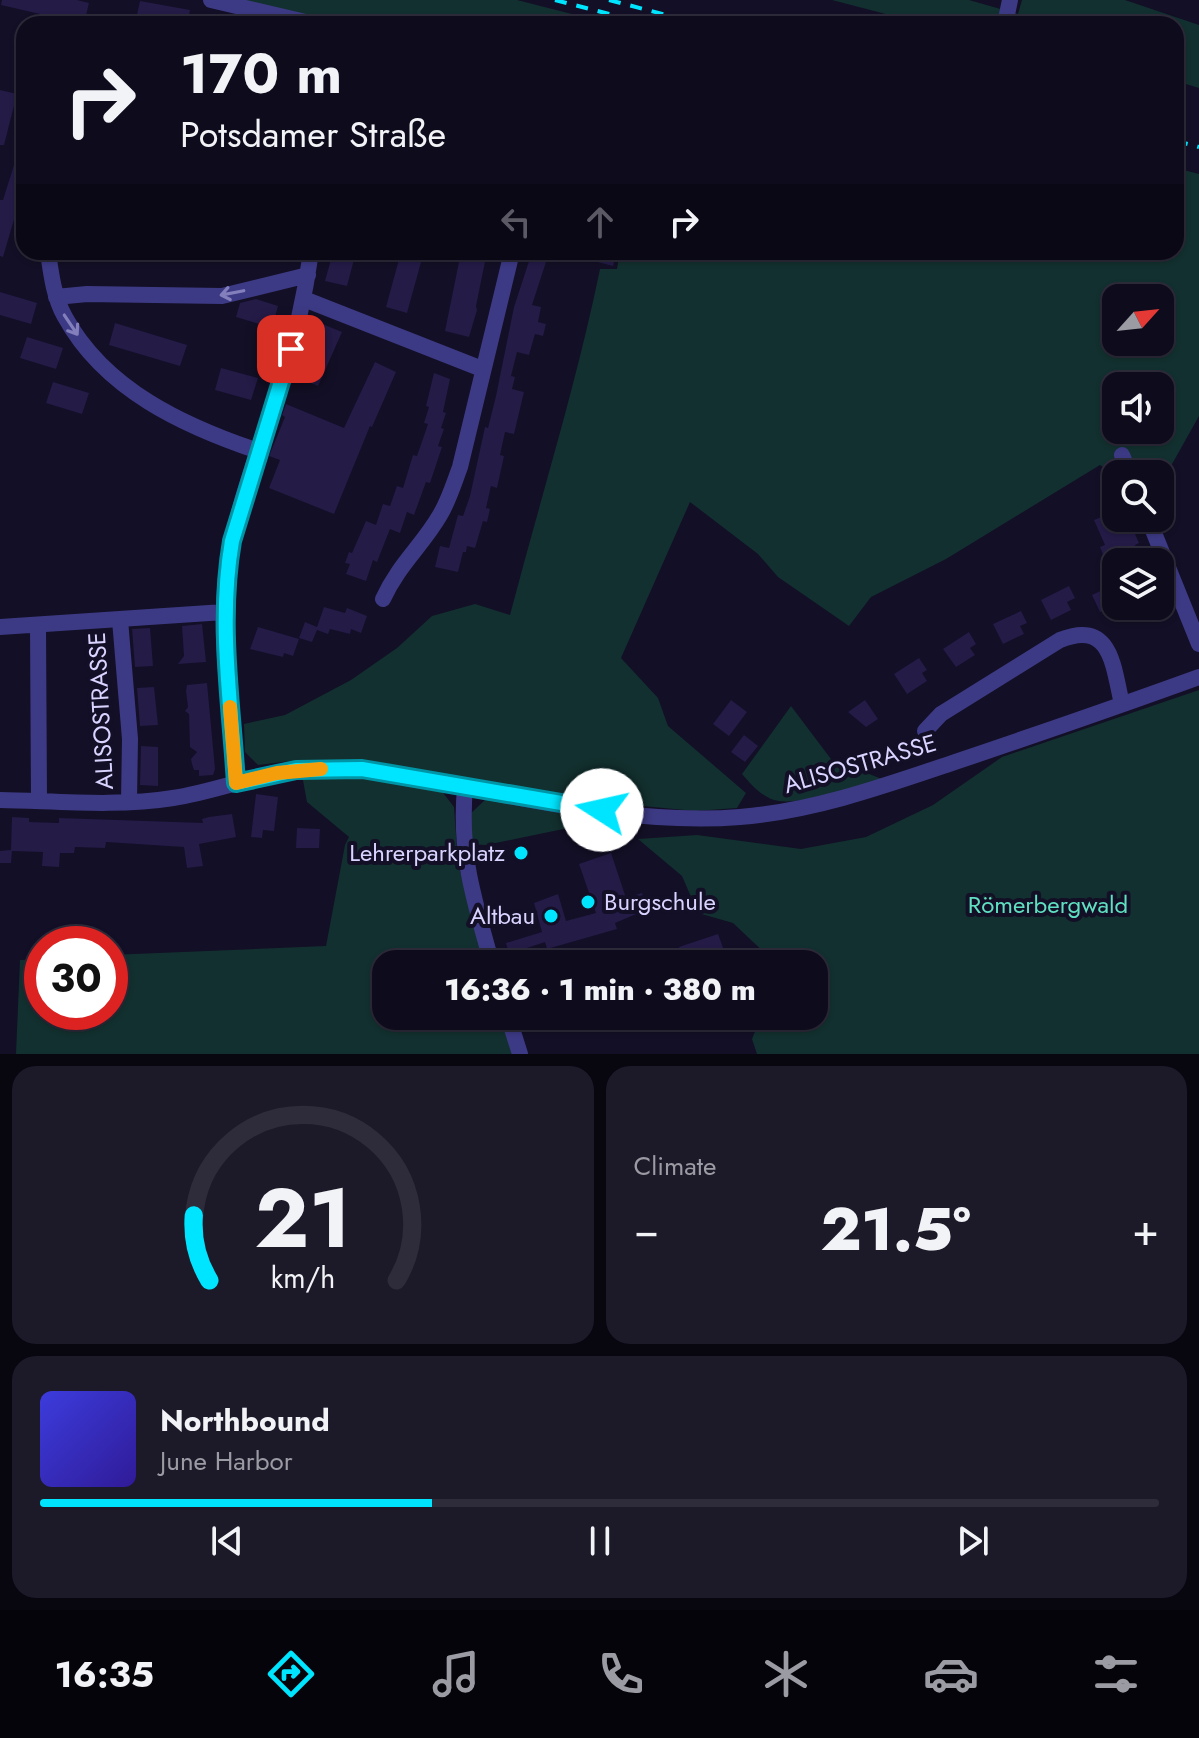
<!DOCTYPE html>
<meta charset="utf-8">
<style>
body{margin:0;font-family:Jost,sans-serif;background:#1c1929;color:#f1f3f6;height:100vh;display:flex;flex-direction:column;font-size:30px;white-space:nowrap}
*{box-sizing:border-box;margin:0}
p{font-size:26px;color:#9b9ba3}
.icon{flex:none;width:44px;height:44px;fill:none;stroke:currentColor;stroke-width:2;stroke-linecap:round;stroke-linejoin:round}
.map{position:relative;height:1054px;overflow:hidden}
.drawer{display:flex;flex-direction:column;gap:12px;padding:12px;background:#08060f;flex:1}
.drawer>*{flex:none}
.top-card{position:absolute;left:16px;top:16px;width:1168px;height:244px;border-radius:24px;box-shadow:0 2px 6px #0004,0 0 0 2px #2e2b3b;background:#0e0b1c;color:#f1f3f6;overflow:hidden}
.needle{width:52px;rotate:63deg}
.fabs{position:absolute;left:1102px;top:284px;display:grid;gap:16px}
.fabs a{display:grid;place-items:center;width:72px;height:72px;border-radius:16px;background:#0e0b1c;box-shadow:0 2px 6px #0004,0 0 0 2px #2e2b3b;font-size:40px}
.speed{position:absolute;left:24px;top:926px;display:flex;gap:16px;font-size:40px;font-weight:700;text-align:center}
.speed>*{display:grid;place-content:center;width:104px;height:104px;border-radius:50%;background:#0e0b1c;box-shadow:0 2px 6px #0004,0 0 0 2px #2e2b3b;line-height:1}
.speed .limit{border:12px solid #d22;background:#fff;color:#111}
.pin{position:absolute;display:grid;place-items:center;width:68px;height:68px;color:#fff;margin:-34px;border-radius:16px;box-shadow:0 4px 12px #0006}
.me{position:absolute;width:88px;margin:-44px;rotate:280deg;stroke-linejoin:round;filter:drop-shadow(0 0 6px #0008)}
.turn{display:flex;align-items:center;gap:28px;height:168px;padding:0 32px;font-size:36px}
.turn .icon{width:104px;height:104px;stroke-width:2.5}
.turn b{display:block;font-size:56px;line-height:68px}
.lanes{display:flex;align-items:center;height:76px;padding:0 32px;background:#0003;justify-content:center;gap:40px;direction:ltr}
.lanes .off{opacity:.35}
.big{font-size:60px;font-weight:800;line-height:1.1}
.drawer .card{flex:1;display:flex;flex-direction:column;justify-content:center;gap:12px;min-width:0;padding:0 28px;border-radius:24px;background:#1c1929}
.drawer .dial{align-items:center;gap:0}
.dial svg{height:208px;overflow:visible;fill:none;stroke:#2e2b3b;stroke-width:7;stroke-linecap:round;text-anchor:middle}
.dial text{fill:#f1f3f6;stroke:none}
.song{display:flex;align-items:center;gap:24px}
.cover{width:96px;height:96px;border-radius:12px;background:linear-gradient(135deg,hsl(240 70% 55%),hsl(250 70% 35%))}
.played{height:8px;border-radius:4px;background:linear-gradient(90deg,#00e5ff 35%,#2e2b3b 35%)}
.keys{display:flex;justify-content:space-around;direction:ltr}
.heat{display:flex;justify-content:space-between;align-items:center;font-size:44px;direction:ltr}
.drawer .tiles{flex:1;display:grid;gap:12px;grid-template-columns:1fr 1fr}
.card:last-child{grid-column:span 2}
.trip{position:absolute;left:372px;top:950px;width:456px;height:80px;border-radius:24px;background:#0e0b1c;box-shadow:0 2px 6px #0004,0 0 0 2px #2e2b3b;font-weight:800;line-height:80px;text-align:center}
.dock{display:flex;height:128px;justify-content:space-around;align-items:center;background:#06040b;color:#9b9ba3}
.dock .icon{width:56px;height:56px}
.dock .current{color:#00e5ff}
.dock b{font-size:36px;color:#f1f3f6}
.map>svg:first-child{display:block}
</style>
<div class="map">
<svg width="1199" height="1054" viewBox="0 0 1199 1054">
<rect width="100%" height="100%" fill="#130f26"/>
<!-- green -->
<path fill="#12302f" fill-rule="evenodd" d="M 235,0 L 517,0 L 611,24 L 328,24 Z
M 832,0 L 969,0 L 1018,14 L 1022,0 L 1125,0 L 1199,25 L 1199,88 L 1176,81 L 1176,24 L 924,24 Z
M 1176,168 L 1199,174 L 1199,416 L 1162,482 L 1160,483 L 1160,474 L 1116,474 L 1116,476 L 1100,465 L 946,559 L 871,597 L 849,626 L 778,577 L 758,554 L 690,502 L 621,658 L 658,698 L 668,726 L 746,793 L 737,808 L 695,811 L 611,803 L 365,760 L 299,760 L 258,765 L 245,752 L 244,724 L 285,715 L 351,680 L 397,648 L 432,616 L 475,604 L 510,615 C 540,500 576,386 600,269 L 617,269 L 620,252 L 1176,252 ZM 1116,298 L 1160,298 L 1160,342 L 1116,342 ZM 1116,386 L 1160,386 L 1160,430 L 1116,430 Z
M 1199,690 L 1199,1054 L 757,1054 L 752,1039 L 761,1016 L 814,1016 L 814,964 L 770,964 L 768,956 L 733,923 L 698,913 L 682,876 L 638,839 L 697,835 L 801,849 L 866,837 L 933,805 L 1002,757 Z
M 791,706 L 831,759 L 882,779 C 856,785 794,809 771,799 C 759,794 750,783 742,774 Z
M 302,775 L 363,776 L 441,790 L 454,807 L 458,864 L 487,964 L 386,964 L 386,1016 L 502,1016 L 513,1054 L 16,1054 L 20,960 L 42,959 L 42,1012 L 110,1012 L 110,955 L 326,946 L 345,845 L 349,837 L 307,802 Z
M 486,799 L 587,817 L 578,826 L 486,845 L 470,844 L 470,814 Z"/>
<!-- building -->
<path fill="#241b47" d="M 2,0 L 77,0 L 89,3 L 84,24 L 63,24 L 39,19 L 40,14 L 1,5 Z
M 140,1 L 190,10 L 187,24 L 135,24 Z
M 0,90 L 17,94 L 4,145 L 0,145 Z
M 14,165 L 24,169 L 24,208 L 18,206 L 3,257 L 0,256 L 0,200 L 3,200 Z
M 333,252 L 356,252 L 347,286 L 325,281 Z
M 401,252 L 423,255 L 407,313 L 386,307 Z
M 461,252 L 487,252 L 476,306 L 477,310 L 469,337 L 445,331 Z
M 532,252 L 543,252 L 541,261 L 546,262 L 532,305 L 541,307 L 538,322 L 546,324 L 543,336 L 535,334 L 529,355 L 517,352 L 511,376 L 515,377 L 512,389 L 524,392 L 514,434 L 505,432 L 500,455 L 504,456 L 497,488 L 491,486 L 486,508 L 490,509 L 487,522 L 483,521 L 475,548 L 467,546 L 466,552 L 463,552 L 458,572 L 435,567 L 440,546 L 449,548 L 458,515 L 463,516 L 470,496 L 485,427 L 488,428 L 496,396 L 514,307 Z
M 575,252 L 606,252 L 616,254 L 613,266 L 575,256 Z
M 0,292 L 37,303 L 31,324 L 0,315 Z
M 256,299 L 278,306 L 272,328 L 236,317 L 240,303 Z
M 115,323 L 187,345 L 180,366 L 109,345 Z
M 320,323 L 342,332 L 318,386 L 297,377 Z
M 27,337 L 63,348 L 56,369 L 20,358 Z
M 375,362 L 396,372 L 372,427 L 370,426 L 334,514 L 269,488 L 280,460 L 269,456 L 285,417 L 282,415 L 286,404 L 344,428 Z
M 221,368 L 258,378 L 251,400 L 215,390 Z
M 434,373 L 450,379 L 443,412 L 446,413 L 441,428 L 444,429 L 438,446 L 442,447 L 430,483 L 426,482 L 414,515 L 407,512 L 400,533 L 390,529 L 377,562 L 373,560 L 366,581 L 346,574 L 350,564 L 345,563 L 349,552 L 352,553 L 366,521 L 376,525 L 383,504 L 390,506 L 397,486 L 403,488 L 413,455 L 417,456 L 428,424 L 424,423 L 429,407 L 426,406 Z
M 53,382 L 89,393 L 82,414 L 46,403 Z
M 1116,511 L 1116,518 L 1128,518 L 1139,543 L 1135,545 L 1142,562 L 1116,562 L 1116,605 L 1100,612 L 1092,595 L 1115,584 L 1100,547 L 1105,545 L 1094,520 Z
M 1069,586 L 1075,598 L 1067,602 L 1071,610 L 1051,620 L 1041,600 Z
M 324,607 L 345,613 L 347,608 L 367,616 L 361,633 L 351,629 L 350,634 L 330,629 L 328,634 L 317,630 L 312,642 L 299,638 L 305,622 L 317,627 Z
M 1021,611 L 1027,623 L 1020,626 L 1024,634 L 1003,644 L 993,624 Z
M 202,624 L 206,662 L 178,664 L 184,656 L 182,626 Z
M 258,627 L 299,639 L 293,656 L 284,653 L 283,657 L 250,649 Z
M 150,628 L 153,666 L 135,667 L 132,629 Z
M 969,632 L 976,644 L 970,648 L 975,655 L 956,667 L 943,649 Z
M 919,658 L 927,670 L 922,673 L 927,681 L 907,694 L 894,674 Z
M 207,683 L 215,769 L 213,775 L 199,776 L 199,770 L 194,770 L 192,764 L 191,759 L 197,752 L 190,747 L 189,714 L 185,711 L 188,707 L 186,691 L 187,685 Z
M 154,687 L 158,725 L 140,726 L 137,688 Z
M 731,700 L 747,712 L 729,736 L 713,724 Z
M 865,700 L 878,719 L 866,727 L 848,712 Z
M 744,735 L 758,746 L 745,762 L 731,752 Z
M 141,746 L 158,747 L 158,786 L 140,785 Z
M 256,794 L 278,797 L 274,831 L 263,830 L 262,838 L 251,837 Z
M 232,814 L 236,837 L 199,844 L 203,866 L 187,868 L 184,847 L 106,842 L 105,848 L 75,847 L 74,853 L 60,853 L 59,867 L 42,866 L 43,852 L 12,851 L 11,863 L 0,863 L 0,851 L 11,850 L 12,817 L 29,818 L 29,822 L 59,823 L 59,818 L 203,823 L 202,819 L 209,817 Z
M 297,828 L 320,829 L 319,848 L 296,848 Z
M 611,853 L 626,898 L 642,893 L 648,909 L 615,923 L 617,929 L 547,949 L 545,942 L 509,954 L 506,943 L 542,932 L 534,903 L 558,894 L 566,921 L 596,913 L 579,864 Z
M 718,934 L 729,964 L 685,964 L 679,947 Z"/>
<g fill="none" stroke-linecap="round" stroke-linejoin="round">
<!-- minor -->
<path stroke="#3d3a85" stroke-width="16" d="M 211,0 L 314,24
M 1005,24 L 1010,0
M 48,252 C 51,274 54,298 65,317 C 105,390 184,426 258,451
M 56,297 L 87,294 L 222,296 L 308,275
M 304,299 L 482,369
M 1122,455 L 1130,474
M 1148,518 L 1199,644
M 383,599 C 399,564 422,546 440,515 C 449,500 454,483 460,467 L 512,252
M 120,620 L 130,739 L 129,801
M 38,625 L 39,800
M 0,627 L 224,612
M 925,731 L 941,714 L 1060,640 C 1112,619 1113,667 1122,704
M 236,783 C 232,713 217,640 227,570 C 236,504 263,440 283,377 C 296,336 305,294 311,252
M 465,787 C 459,856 474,899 492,964
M 0,800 C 56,801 117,807 173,798 C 213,792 252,776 293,770 C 327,765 363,770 397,775 C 506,794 629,826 740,817 C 815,811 887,785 958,761 C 1038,734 1119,706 1199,677
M 508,1016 L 520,1054"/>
<!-- rail -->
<path stroke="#00e5ff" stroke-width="4" stroke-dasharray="12 10" stroke-linecap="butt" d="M 555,0 L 648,24
M 609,0 L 701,24
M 1176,141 L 1199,147"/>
</g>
<!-- one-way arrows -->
<defs><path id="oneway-shaft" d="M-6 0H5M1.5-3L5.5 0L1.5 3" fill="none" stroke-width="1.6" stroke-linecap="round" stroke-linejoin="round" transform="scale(2)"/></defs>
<g stroke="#837fbc">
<use href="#oneway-shaft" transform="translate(232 293) rotate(169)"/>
<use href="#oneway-shaft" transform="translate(71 325) rotate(56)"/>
</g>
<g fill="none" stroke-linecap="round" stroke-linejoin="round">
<defs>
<path id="route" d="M 291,349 L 232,541 C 218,622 231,702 236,783 L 296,770 L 362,769 L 602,810"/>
</defs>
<!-- route casing -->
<use href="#route" stroke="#0095a6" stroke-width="20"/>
<!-- route -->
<use href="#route" stroke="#00e5ff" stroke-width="14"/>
<!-- slow -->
<path stroke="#f59e0b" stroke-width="14" d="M 230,707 L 236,783 L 277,773 L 321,769"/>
</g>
<!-- markers -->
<g fill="#00e5ff" stroke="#130f26" stroke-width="3">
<circle cx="521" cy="853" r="8"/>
<circle cx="588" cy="902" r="8"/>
<circle cx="551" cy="916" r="8"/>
</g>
<g text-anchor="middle" stroke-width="8" stroke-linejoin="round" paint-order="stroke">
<!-- street labels -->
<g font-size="24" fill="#d9d4ff" stroke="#130f26">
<text transform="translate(101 711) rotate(-93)" y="8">ALISOSTRASSE</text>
<text transform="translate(860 764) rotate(-16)" y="8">ALISOSTRASSE</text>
</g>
<!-- poi labels -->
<g font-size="24" fill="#d9d4ff" stroke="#130f26" text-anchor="end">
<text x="505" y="861">Lehrerparkplatz</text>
<text x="604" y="910" text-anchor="start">Burgschule</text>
<text x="535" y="924">Altbau</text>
</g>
<!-- park labels -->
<g font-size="24" fill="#5fe0c0" stroke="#130f26">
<text x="1048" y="913">Römerbergwald</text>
</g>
</g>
</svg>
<div class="fabs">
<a><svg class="needle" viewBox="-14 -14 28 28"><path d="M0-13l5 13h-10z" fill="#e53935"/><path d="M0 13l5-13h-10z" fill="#9b9ba3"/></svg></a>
<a><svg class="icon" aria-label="sound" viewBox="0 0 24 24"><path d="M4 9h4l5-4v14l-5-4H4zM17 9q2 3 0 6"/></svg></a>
<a><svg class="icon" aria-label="search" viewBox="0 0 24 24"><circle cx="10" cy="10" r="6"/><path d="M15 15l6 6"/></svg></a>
<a><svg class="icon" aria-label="layers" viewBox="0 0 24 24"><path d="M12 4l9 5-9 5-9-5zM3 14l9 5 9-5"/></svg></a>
</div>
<div class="speed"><div class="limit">30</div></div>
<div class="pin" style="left:291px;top:349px;background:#d93025"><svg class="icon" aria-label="arrive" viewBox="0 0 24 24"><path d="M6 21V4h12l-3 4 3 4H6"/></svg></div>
<svg class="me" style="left:602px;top:810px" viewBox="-20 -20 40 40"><circle r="19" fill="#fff"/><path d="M0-13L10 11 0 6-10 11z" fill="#00e5ff"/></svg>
<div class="trip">16:36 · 1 min · 380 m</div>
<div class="top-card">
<div class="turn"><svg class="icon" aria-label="right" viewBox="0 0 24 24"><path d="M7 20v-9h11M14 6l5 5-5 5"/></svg><div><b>170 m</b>Potsdamer Straße</div></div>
<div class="lanes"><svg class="icon off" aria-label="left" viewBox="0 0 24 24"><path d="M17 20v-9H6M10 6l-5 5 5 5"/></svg><svg class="icon off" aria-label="ahead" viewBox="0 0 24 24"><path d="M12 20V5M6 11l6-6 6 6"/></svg><svg class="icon" aria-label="right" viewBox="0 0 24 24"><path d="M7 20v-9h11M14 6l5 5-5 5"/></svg></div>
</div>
</div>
<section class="drawer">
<div class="tiles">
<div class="card dial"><svg viewBox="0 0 100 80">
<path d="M14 69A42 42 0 1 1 86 69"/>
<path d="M14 69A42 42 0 0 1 8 44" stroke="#00e5ff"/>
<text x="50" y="56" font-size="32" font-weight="700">21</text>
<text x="50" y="72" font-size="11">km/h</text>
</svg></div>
<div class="card"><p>Climate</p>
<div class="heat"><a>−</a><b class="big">21.5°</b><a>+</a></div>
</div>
<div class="card">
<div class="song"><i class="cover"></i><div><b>Northbound</b><p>June Harbor</p></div></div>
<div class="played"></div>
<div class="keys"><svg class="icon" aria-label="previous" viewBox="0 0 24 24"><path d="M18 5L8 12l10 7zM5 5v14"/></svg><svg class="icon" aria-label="pause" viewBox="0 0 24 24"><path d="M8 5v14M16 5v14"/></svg><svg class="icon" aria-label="next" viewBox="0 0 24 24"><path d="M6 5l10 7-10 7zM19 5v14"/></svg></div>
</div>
</div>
</section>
<nav class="dock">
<b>16:35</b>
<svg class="icon current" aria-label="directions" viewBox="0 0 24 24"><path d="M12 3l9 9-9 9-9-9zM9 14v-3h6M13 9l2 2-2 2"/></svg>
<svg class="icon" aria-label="music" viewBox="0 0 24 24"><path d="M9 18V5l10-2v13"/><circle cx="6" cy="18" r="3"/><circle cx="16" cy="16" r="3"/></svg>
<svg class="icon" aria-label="phone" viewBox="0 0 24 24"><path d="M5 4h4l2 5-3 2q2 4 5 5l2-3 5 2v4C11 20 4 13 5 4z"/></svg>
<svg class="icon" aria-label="climate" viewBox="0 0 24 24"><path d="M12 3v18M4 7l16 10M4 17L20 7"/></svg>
<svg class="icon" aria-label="car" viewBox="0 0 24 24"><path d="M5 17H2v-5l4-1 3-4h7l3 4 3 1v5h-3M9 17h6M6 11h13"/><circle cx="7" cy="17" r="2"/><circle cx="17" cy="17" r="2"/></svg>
<svg class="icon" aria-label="filters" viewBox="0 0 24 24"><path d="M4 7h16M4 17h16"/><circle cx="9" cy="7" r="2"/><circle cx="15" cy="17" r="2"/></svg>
</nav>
